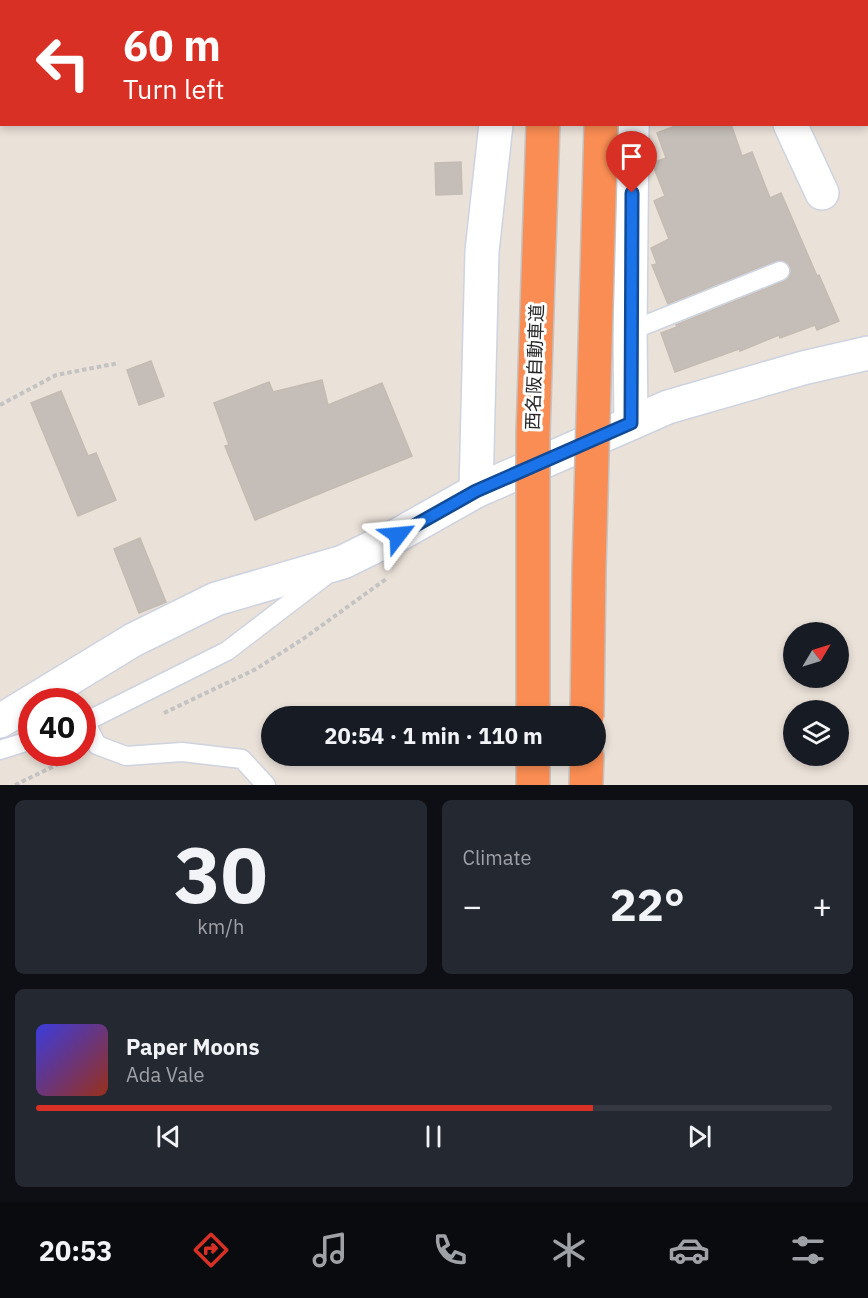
<!DOCTYPE html>
<meta charset="utf-8">
<style>
body{margin:0;font-family:"IBM Plex Sans","Noto Sans JP",sans-serif;background:#242831;color:#f1f3f6;height:100vh;display:flex;flex-direction:column;font-size:22px;white-space:nowrap}
*{box-sizing:border-box;margin:0}
p{font-size:20px;color:#9ea1a6}
.icon{flex:none;width:33px;height:33px;fill:none;stroke:currentColor;stroke-width:2;stroke-linecap:round;stroke-linejoin:round}
.map{position:relative;height:785px;overflow:hidden}
.sheet{display:flex;flex-direction:column;gap:15px;padding:15px;background:#0d0f14;flex:1}
.sheet>*{flex:none}
.guide{position:absolute;left:0px;top:0px;width:868px;height:126px;box-shadow:0 3px 9px #0003;background:#d93025;color:#fff;overflow:hidden}
.needle{width:39px;rotate:52deg}
.fabs{position:absolute;left:783px;top:622px;display:grid;gap:12px}
.fabs a{display:grid;place-items:center;width:66px;height:66px;border-radius:50%;background:#171b24;box-shadow:0 3px 9px #0003;font-size:30px}
.speed{position:absolute;left:18px;top:688px;display:flex;gap:12px;font-size:30px;font-weight:700;text-align:center}
.speed>*{display:grid;place-content:center;width:78px;height:78px;border-radius:50%;background:#171b24;box-shadow:0 3px 9px #0003;line-height:1}
.speed .limit{border:9px solid #d22;background:#fff;color:#111}
.pin{position:absolute;display:grid;place-items:center;width:51px;height:51px;color:#fff;margin:-62px -26px;border-radius:50% 50% 50% 0;rotate:-45deg;box-shadow:0 0 6px #0007}
.pin .icon{rotate:45deg}
.me{position:absolute;width:66px;margin:-33px;rotate:61deg;stroke-linejoin:round;filter:drop-shadow(0 0 4px #0008)}
.turn{display:flex;align-items:center;gap:21px;height:126px;padding:0 24px;font-size:27px}
.turn .icon{width:78px;height:78px;stroke-width:2.5}
.turn b{display:block;font-size:42px;line-height:51px}
.big{font-size:45px;font-weight:700;line-height:1.1}
.sheet .widget{flex:1;display:flex;flex-direction:column;justify-content:center;gap:9px;min-width:0;padding:0 21px;border-radius:9px;background:#242831}
.sheet .dial{align-items:center;gap:0}
.dial b{font-size:78px;line-height:1}
.song{display:flex;align-items:center;gap:18px}
.cover{width:72px;height:72px;border-radius:9px;background:linear-gradient(135deg,hsl(240 70% 55%),hsl(10 70% 35%))}
.played{height:6px;border-radius:3px;background:linear-gradient(90deg,#d93025 70%,#363941 70%)}
.keys{display:flex;justify-content:space-around;direction:ltr}
.heat{display:flex;justify-content:space-between;align-items:center;font-size:33px;direction:ltr}
.sheet .tiles{flex:1;display:grid;gap:15px;grid-template-columns:1fr 1fr}
.widget:last-child{grid-column:span 2}
.trip{position:absolute;left:261px;top:706px;width:345px;height:60px;border-radius:30px;background:#171b24;box-shadow:0 3px 9px #0003;font-weight:700;line-height:60px;text-align:center}
.menu{display:flex;height:96px;justify-content:space-around;align-items:center;background:#090b0e;color:#9ea1a6}
.menu .icon{width:42px;height:42px}
.menu .selected{color:#d93025}
.menu b{font-size:27px;color:#f1f3f6}
.map>svg:first-child{display:block}
</style>
<div class="map">
<svg width="868" height="785" viewBox="0 0 868 785">
<rect width="100%" height="100%" fill="#eae1d8"/>
<!-- building -->
<path fill="#c5beb8" stroke="#c4bcb2" stroke-width="1.5" d="M 680,124 L 731,124 L 742,156 L 752,152 L 770,198 L 781,193 L 817,276 L 819,275 L 839,321 L 817,330 L 815,325 L 780,338 L 779,335 L 740,351 L 739,349 L 675,372 L 661,333 L 677,327 L 676,325 L 784,281 L 789,277 L 791,272 L 786,262 L 776,261 L 668,304 L 652,265 L 657,264 L 651,248 L 669,239 L 654,201 L 665,196 L 652,163 L 666,158 L 657,133 Z
M 461,162 L 462,194 L 436,195 L 435,163 Z
M 151,361 L 164,396 L 139,405 L 127,370 Z
M 322,380 L 328,405 L 382,383 L 412,456 L 255,520 L 225,446 L 229,445 L 214,403 L 269,382 L 273,392 Z
M 61,391 L 88,456 L 96,453 L 116,500 L 78,516 L 31,403 Z
M 140,538 L 166,602 L 139,613 L 114,549 Z"/>
<g fill="none" stroke-linecap="round" stroke-linejoin="round">
<defs>
<path id="lane" d="M 630,331 L 780,271
M 0,750 L 32,740
M 266,785 L 242,759 L 182,752 L 126,756 L 97,745 L 85,722 L 227,651 L 325,576"/>
<path id="street" d="M 700,0 L 701,2
M 509,2 L 509,0
M 634,2 L 634,0
M 867,86 L 868,86
M 790,124 L 822,193
M 631,423 L 630,331 L 632,124
M 476,491 L 482,251 L 496,124"/>
<path id="secondary" d="M 0,721 L 133,640 L 216,599 L 343,562 L 398,535 L 476,491 L 668,407 L 803,368 L 868,353"/>
<path id="highway" d="M 549,2 L 549,0
M 608,2 L 608,0
M 533,756 L 533,785
M 586,785 L 587,756"/>
</defs>
<!-- lane casing -->
<use href="#lane" stroke="#ced3e0" stroke-width="21"/>
<!-- street casing -->
<use href="#street" stroke="#ced3e0" stroke-width="36"/>
<!-- secondary casing -->
<use href="#secondary" stroke="#ced3e0" stroke-width="36"/>
<!-- highway casing -->
<use href="#highway" stroke="#c3c3c3" stroke-width="36"/>
<!-- path -->
<path stroke="#c3c3c3" stroke-width="4" stroke-dasharray="4.5 3" stroke-linecap="butt" d="M 0,405 L 56,375 L 119,363
M 164,713 L 256,669 L 303,639 L 386,579
M 15,785 L 77,755"/>
<!-- lane -->
<use href="#lane" stroke="#fff" stroke-width="18"/>
<!-- street -->
<use href="#street" stroke="#fff" stroke-width="33"/>
<!-- secondary -->
<use href="#secondary" stroke="#fff" stroke-width="33"/>
<!-- highway -->
<use href="#highway" stroke="#fa8d53" stroke-width="33"/>
<defs>
<path id="highway-bridge" d="M 533,717 L 533,434 L 543,124
M 587,717 L 589,569 L 601,124"/>
</defs>
<!-- highway-bridge casing -->
<use href="#highway-bridge" stroke="#c3c3c3" stroke-width="36" stroke-linecap="butt"/>
<!-- highway-bridge -->
<use href="#highway-bridge" stroke="#fa8d53" stroke-width="33"/>
</g>
<g fill="none" stroke-linecap="round" stroke-linejoin="round">
<defs>
<path id="route" d="M 398,535 L 476,491 L 631,423 L 632,193"/>
</defs>
<!-- route casing -->
<use href="#route" stroke="#114b97" stroke-width="15"/>
<!-- route -->
<use href="#route" stroke="#1a73e8" stroke-width="10"/>
</g>
<g text-anchor="middle" stroke-width="6" stroke-linejoin="round" paint-order="stroke">
<!-- street labels -->
<g font-size="18" fill="#272727" stroke="#fff">
<text transform="translate(535 367) rotate(-88)" y="6">西名阪自動車道</text>
</g>
</g>
</svg>
<div class="fabs">
<a><svg class="needle" viewBox="-14 -14 28 28"><path d="M0-13l5 13h-10z" fill="#e53935"/><path d="M0 13l5-13h-10z" fill="#9ea1a6"/></svg></a>
<a><svg class="icon" aria-label="layers" viewBox="0 0 24 24"><path d="M12 4l9 5-9 5-9-5zM3 14l9 5 9-5"/></svg></a>
</div>
<div class="speed"><div class="limit">40</div></div>
<div class="pin" style="left:632px;top:193px;background:#d93025"><svg class="icon" aria-label="arrive" viewBox="0 0 24 24"><path d="M6 21V4h12l-3 4 3 4H6"/></svg></div>
<svg class="me" style="left:398px;top:535px" viewBox="-20 -20 40 40"><path d="M0-17L14 15 0 8-14 15z" fill="#1a73e8" stroke="#fff" stroke-width="4"/></svg>
<div class="trip">20:54 · 1 min · 110 m</div>
<div class="guide">
<div class="turn"><svg class="icon" aria-label="left" viewBox="0 0 24 24"><path d="M17 20v-9H6M10 6l-5 5 5 5"/></svg><div><b>60 m</b>Turn left</div></div>
</div>
</div>
<section class="sheet">
<div class="tiles">
<div class="widget dial"><b>30</b><p>km/h</p></div>
<div class="widget"><p>Climate</p>
<div class="heat"><a>−</a><b class="big">22°</b><a>+</a></div>
</div>
<div class="widget">
<div class="song"><i class="cover"></i><div><b>Paper Moons</b><p>Ada Vale</p></div></div>
<div class="played"></div>
<div class="keys"><svg class="icon" aria-label="previous" viewBox="0 0 24 24"><path d="M18 5L8 12l10 7zM5 5v14"/></svg><svg class="icon" aria-label="pause" viewBox="0 0 24 24"><path d="M8 5v14M16 5v14"/></svg><svg class="icon" aria-label="next" viewBox="0 0 24 24"><path d="M6 5l10 7-10 7zM19 5v14"/></svg></div>
</div>
</div>
</section>
<nav class="menu">
<b>20:53</b>
<svg class="icon selected" aria-label="directions" viewBox="0 0 24 24"><path d="M12 3l9 9-9 9-9-9zM9 14v-3h6M13 9l2 2-2 2"/></svg>
<svg class="icon" aria-label="music" viewBox="0 0 24 24"><path d="M9 18V5l10-2v13"/><circle cx="6" cy="18" r="3"/><circle cx="16" cy="16" r="3"/></svg>
<svg class="icon" aria-label="phone" viewBox="0 0 24 24"><path d="M5 4h4l2 5-3 2q2 4 5 5l2-3 5 2v4C11 20 4 13 5 4z"/></svg>
<svg class="icon" aria-label="climate" viewBox="0 0 24 24"><path d="M12 3v18M4 7l16 10M4 17L20 7"/></svg>
<svg class="icon" aria-label="car" viewBox="0 0 24 24"><path d="M5 17H2v-5l4-1 3-4h7l3 4 3 1v5h-3M9 17h6M6 11h13"/><circle cx="7" cy="17" r="2"/><circle cx="17" cy="17" r="2"/></svg>
<svg class="icon" aria-label="filters" viewBox="0 0 24 24"><path d="M4 7h16M4 17h16"/><circle cx="9" cy="7" r="2"/><circle cx="15" cy="17" r="2"/></svg>
</nav>
